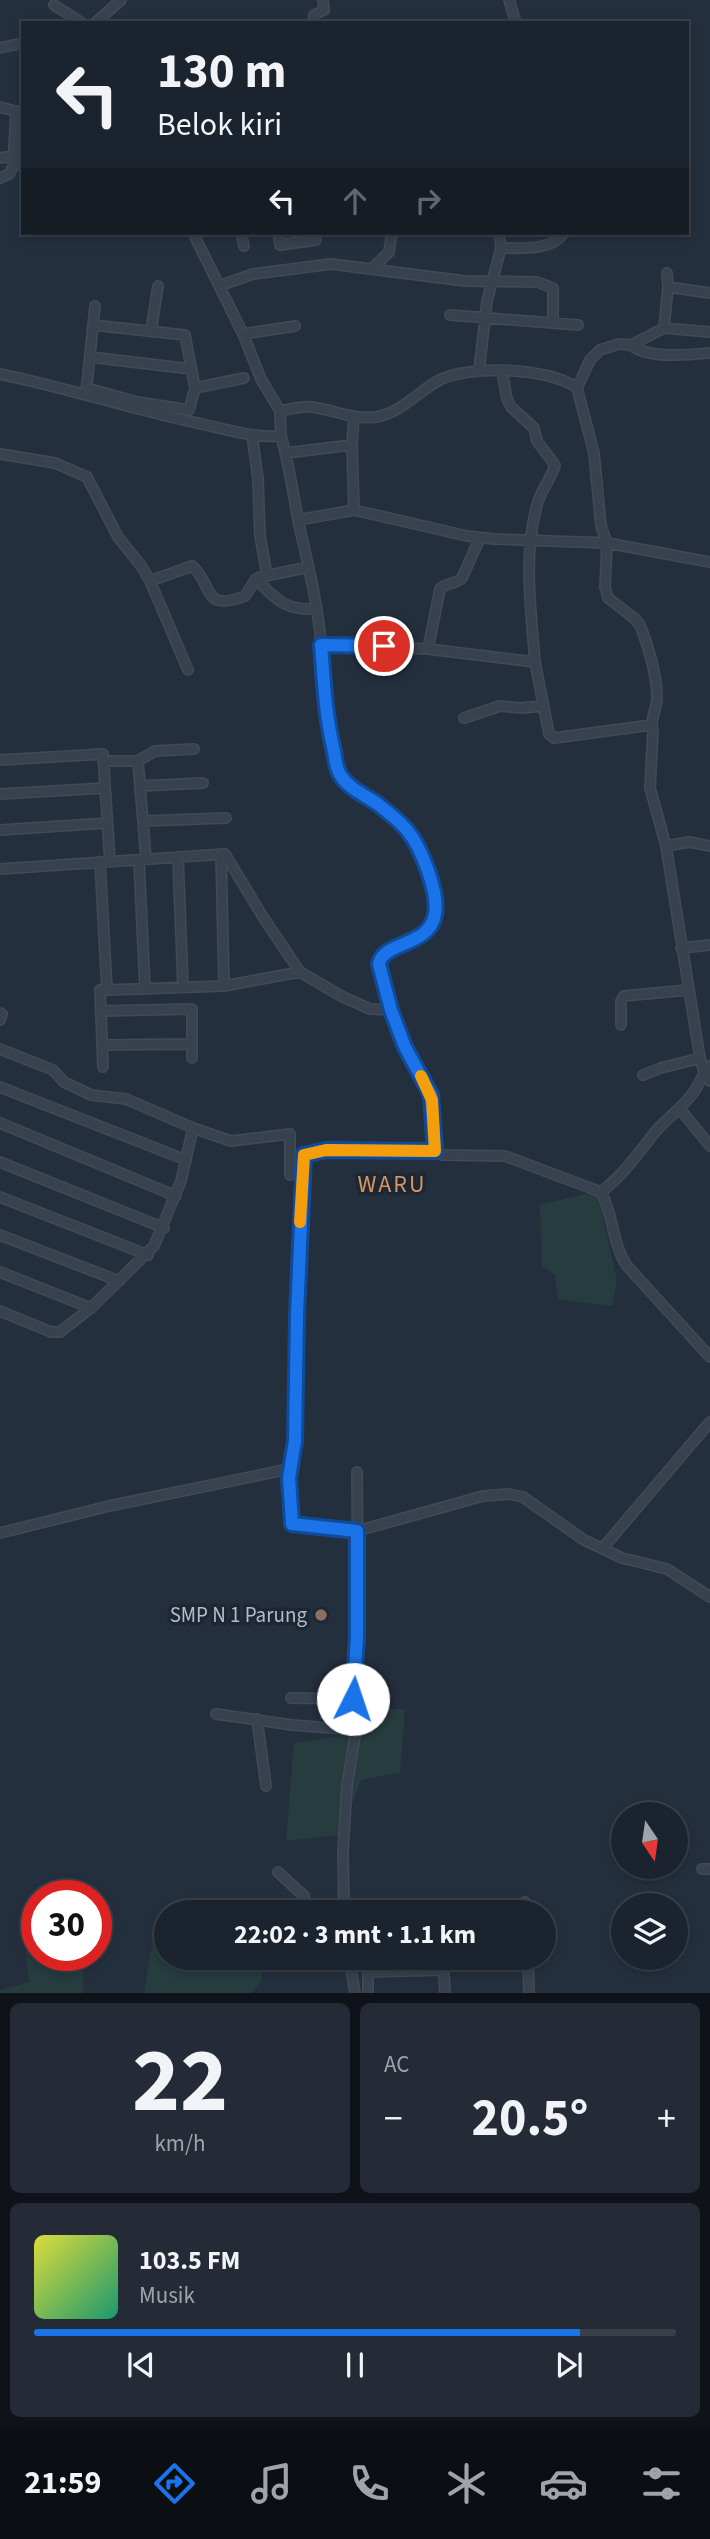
<!DOCTYPE html>
<html lang="id">
<meta charset="utf-8">
<style>
body{margin:0;font-family:"Source Sans 3",sans-serif;background:#242b36;color:#f1f3f6;height:100vh;display:flex;flex-direction:column;font-size:26px;white-space:nowrap}
*{box-sizing:border-box;margin:0}
p{font-size:23px;color:#a0a4aa}
.icon{flex:none;width:38px;height:38px;fill:none;stroke:currentColor;stroke-width:2;stroke-linecap:round;stroke-linejoin:round}
.map{position:relative;height:1993px;overflow:hidden}
.side{display:flex;flex-direction:column;gap:10px;padding:10px;background:#0f1319;flex:1}
.side>*{flex:none}
.guide{position:absolute;left:21px;top:21px;width:668px;height:214px;border-radius:0px;box-shadow:0 4px 10px #0003,0 0 0 2px #39404a;background:#1b232e;color:#f1f3f6;overflow:hidden}
.needle{width:46px;rotate:167deg}
.tools{position:absolute;left:611px;top:1802px;display:grid;gap:14px}
.tools a{display:grid;place-items:center;width:77px;height:77px;border-radius:50%;background:#1b232e;box-shadow:0 4px 10px #0003,0 0 0 2px #39404a;font-size:35px}
.speed{position:absolute;left:21px;top:1880px;display:flex;gap:14px;font-size:35px;font-weight:700;text-align:center}
.speed>*{display:grid;place-content:center;width:91px;height:91px;border-radius:50%;background:#1b232e;box-shadow:0 4px 10px #0003,0 0 0 2px #39404a;line-height:1}
.speed .limit{border:10px solid #d22;background:#fff;color:#111}
.pin{position:absolute;display:grid;place-items:center;width:60px;height:60px;color:#fff;margin:-30px;border:4px solid #fff;border-radius:50%;box-shadow:0 2px 7px #0007}
.me{position:absolute;width:77px;margin:-38px;rotate:4deg;stroke-linejoin:round;filter:drop-shadow(0 0 5px #0008)}
.turn{display:flex;align-items:center;gap:24px;height:147px;padding:0 21px;font-size:32px}
.turn .icon{width:91px;height:91px;stroke-width:2.5}
.turn b{display:block;font-size:49px;line-height:60px}
.lanes{display:flex;align-items:center;height:66px;padding:0 21px;background:#0003;justify-content:center;gap:35px;direction:ltr}
.lanes .off{opacity:.35}
.big{font-size:52px;font-weight:700;line-height:1.1}
.side .tile{flex:1;display:flex;flex-direction:column;justify-content:center;gap:10px;min-width:0;padding:0 24px;border-radius:10px;background:#242b36}
.side .dial{align-items:center;gap:0}
.dial b{font-size:91px;line-height:1}
.song{display:flex;align-items:center;gap:21px}
.cover{width:84px;height:84px;border-radius:10px;background:linear-gradient(135deg,hsl(60 70% 55%),hsl(160 70% 35%))}
.played{height:7px;border-radius:4px;background:linear-gradient(90deg,#1a73e8 85%,#39404a 85%)}
.keys{display:flex;justify-content:space-around;direction:ltr}
.heat{display:flex;justify-content:space-between;align-items:center;font-size:38px;direction:ltr}
.side .tiles{flex:1;display:grid;gap:10px;grid-template-columns:1fr 1fr}
.tile:last-child{grid-column:span 2}
.trip{position:absolute;left:154px;top:1900px;width:402px;height:70px;border-radius:35px;background:#1b232e;box-shadow:0 4px 10px #0003,0 0 0 2px #39404a;font-weight:700;line-height:70px;text-align:center}
.menu{display:flex;height:112px;justify-content:space-around;align-items:center;background:#0b0e12;color:#a0a4aa}
.menu .icon{width:49px;height:49px}
.menu .selected{color:#1a73e8}
.menu b{font-size:32px;color:#f1f3f6}
.map>svg:first-child{display:block}
</style>
<div class="map">
<svg width="710" height="1993" viewBox="0 0 710 1993">
<rect width="100%" height="100%" fill="#242f3e"/>
<!-- green -->
<path fill="#263c3f" d="M 597,1191 L 617,1281 L 612,1306 L 558,1299 L 555,1275 L 542,1266 L 540,1205 Z
M 378,1709 L 405,1709 L 400,1772 L 361,1780 L 348,1815 L 347,1834 L 286,1841 L 294,1743 L 362,1733 Z
M 37,1920 L 37,1955 L 83,1955 L 83,1993 L 0,1993 L 0,1990 L 29,1982 L 22,1921 Z
M 166,1926 L 166,1958 L 262,1958 L 262,1979 L 252,1993 L 144,1993 L 154,1930 Z"/>
<g fill="none" stroke-linecap="round" stroke-linejoin="round">
<defs>
<path id="street" d="M 509,0 L 516,23
M 54,5 L 82,23
M 95,23 L 121,0
M 313,23 L 314,15 L 324,10 L 323,0
M 0,48 L 23,43
M 0,107 L 23,113
M 0,158 L 12,156 L 23,167
M 0,178 L 9,174 L 13,167 L 16,111
M 193,233 L 243,334 L 261,379 L 280,411 L 281,436 C 289,464 293,492 298,520 C 307,561 318,603 321,645 C 325,687 323,731 338,771 C 345,787 366,795 379,805 C 409,828 436,869 436,909 C 436,948 384,939 379,964 L 391,1010 L 405,1047 L 431,1095 L 435,1151
M 241,233 L 244,246
M 278,233 L 280,245 L 316,240 L 315,233
M 501,248 C 522,248 551,251 564,233
M 372,269 L 389,252 L 391,238 L 394,233
M 667,273 L 668,287 L 710,293
M 219,286 L 253,274 L 331,264 L 465,281 L 537,282 L 553,288 L 553,323
M 668,287 L 664,328 L 710,332
M 450,315 L 578,325
M 151,331 L 158,286
M 243,334 L 295,326
M 631,345 C 648,359 688,355 710,353
M 90,357 L 191,369
M 479,371 L 487,301 L 501,248 L 499,233
M 502,371 L 507,399 L 511,407 L 534,428 L 537,441 L 555,465 C 551,479 541,490 537,505 C 523,555 531,611 535,662
M 0,374 C 68,388 134,410 202,424 C 228,430 255,438 281,436
M 87,388 L 137,402 L 189,410 L 195,388 L 185,335 L 93,325
M 195,388 L 244,378
M 577,388 L 590,360 L 600,350 L 619,344 L 631,345 L 664,328
M 86,393 L 95,306
M 280,411 C 291,409 302,406 312,407 C 334,410 354,420 376,417 C 400,413 416,394 436,382 C 465,364 549,367 577,388 L 594,453 L 601,526 L 607,543 L 605,587 L 608,598 L 634,618 L 640,625 C 648,646 657,675 657,698 C 657,709 649,721 653,731 L 650,788 L 666,846 L 700,1058 L 704,1072 L 710,1081
M 354,416 L 352,445 L 354,510
M 252,435 L 258,479 L 260,536 L 267,575
M 286,453 L 352,445
M 0,454 L 55,463 L 87,477 L 118,537 L 142,567 L 150,581
M 298,520 L 354,510 L 467,536 L 494,539 L 607,543 L 710,562
M 256,579 C 278,601 284,610 317,609
M 321,645 L 428,649 L 535,662 L 549,734 L 554,738 L 651,725
M 428,649 L 440,589 C 446,582 455,585 462,578 L 480,538
M 188,670 L 150,581 L 192,566 C 214,584 201,613 245,596 L 256,579 L 260,577 L 309,567
M 464,718 L 500,706 L 521,708 L 542,706
M 0,760 L 103,754 L 110,861
M 104,761 L 138,761 L 155,751 L 194,749
M 138,761 L 146,859
M 140,786 L 203,783
M 0,794 L 105,788
M 143,821 L 226,818
M 0,830 L 107,823
M 666,846 L 689,842 L 710,846
M 221,854 L 224,986
M 178,857 L 183,987
M 139,860 L 145,989
M 100,862 L 107,990 L 224,986 L 300,972
M 0,869 L 225,854 L 263,917 L 300,972 L 343,997 L 370,1009 L 391,1010
M 681,948 L 710,945
M 101,1011 L 192,1009 L 192,1058
M 0,1013 L 2,1014 L 0,1020
M 621,1025 L 621,1001 L 624,996 L 688,990
M 102,1045 L 192,1044
M 0,1049 L 53,1070 L 64,1082 L 91,1095 L 126,1099 L 193,1128 L 231,1141 L 290,1134 L 290,1175
M 103,1067 L 100,990 L 107,990
M 643,1075 L 661,1068 L 700,1058
M 0,1087 L 186,1160
M 680,1109 L 710,1146
M 0,1123 L 176,1196
M 0,1162 L 164,1228
M 601,1192 C 623,1175 638,1154 655,1132 C 667,1118 682,1108 693,1093 C 700,1084 702,1074 710,1066
M 0,1197 L 148,1255
M 0,1235 L 119,1281
M 0,1272 L 91,1308
M 0,1311 L 51,1332 L 60,1332 L 91,1308 L 154,1246 L 181,1181 L 193,1128
M 710,1357 L 627,1266 C 612,1244 614,1216 601,1192 L 505,1156 L 442,1155 L 435,1151 C 401,1152 333,1143 304,1155 L 297,1315 L 295,1441 L 289,1478 L 292,1524 L 357,1531 L 483,1496 L 509,1494 L 523,1497 L 584,1540 L 622,1558 L 667,1569 L 710,1597
M 0,1533 L 109,1506 L 289,1469
M 602,1549 L 710,1422
M 291,1698 L 353,1699
M 216,1714 L 292,1725 L 356,1730
M 257,1719 L 266,1786
M 702,1869 L 710,1869
M 278,1872 L 304,1896 L 309,1913
M 525,1902 L 526,1913
M 441,1904 L 441,1913
M 344,1913 L 343,1851 L 347,1786 L 356,1730 L 353,1699 L 358,1614 L 357,1472
M 349,1958 L 355,1993
M 443,1958 L 445,1993
M 528,1958 L 529,1993
M 368,1993 L 368,1972 L 444,1970"/>
</defs>
<!-- street casing -->
<use href="#street" stroke="#414a57" stroke-width="12"/>
<!-- street -->
<use href="#street" stroke="#38414e" stroke-width="9"/>
</g>
<g fill="none" stroke-linecap="round" stroke-linejoin="round">
<defs>
<path id="route" d="M 353,1699 L 357,1638 L 357,1531 L 292,1524 L 289,1478 L 295,1441 L 297,1315 L 304,1155 L 326,1150 L 435,1151 L 431,1095 L 405,1047 L 391,1010 L 379,964 C 383,941 430,947 435,914 C 439,892 421,847 407,830 C 399,821 388,812 379,805 C 367,796 349,789 341,776 C 336,769 335,759 334,751 C 325,715 324,681 321,645 L 384,646"/>
</defs>
<!-- route casing -->
<use href="#route" stroke="#114b97" stroke-width="18"/>
<!-- route -->
<use href="#route" stroke="#1a73e8" stroke-width="12"/>
<!-- slow -->
<path stroke="#f59e0b" stroke-width="12" d="M 300,1222 L 304,1155 L 326,1150 L 435,1151 L 432,1100 L 421,1076"/>
</g>
<!-- markers -->
<circle fill="#8d6e63" stroke="#1d2633" stroke-width="2.5" cx="321" cy="1615" r="7"/>
<g text-anchor="middle" stroke-width="7" stroke-linejoin="round" paint-order="stroke">
<!-- poi labels -->
<g font-size="21" fill="#b4bcc9" stroke="#1d2633" text-anchor="end">
<text x="307" y="1622">SMP N 1 Parung</text>
</g>
<!-- quarter labels -->
<g font-size="24" letter-spacing="2" fill="#d59563" stroke="#1d2633">
<text x="392" y="1192">WARU</text>
</g>
</g>
</svg>
<div class="tools">
<a><svg class="needle" viewBox="-14 -14 28 28"><path d="M0-13l5 13h-10z" fill="#e53935"/><path d="M0 13l5-13h-10z" fill="#a0a4aa"/></svg></a>
<a><svg class="icon" aria-label="layers" viewBox="0 0 24 24"><path d="M12 4l9 5-9 5-9-5zM3 14l9 5 9-5"/></svg></a>
</div>
<div class="speed"><div class="limit">30</div></div>
<div class="pin" style="left:384px;top:646px;background:#d93025"><svg class="icon" aria-label="arrive" viewBox="0 0 24 24"><path d="M6 21V4h12l-3 4 3 4H6"/></svg></div>
<svg class="me" style="left:353px;top:1699px" viewBox="-20 -20 40 40"><circle r="19" fill="#fff"/><path d="M0-13L10 11 0 6-10 11z" fill="#1a73e8"/></svg>
<div class="trip">22:02 · 3 mnt · 1.1 km</div>
<div class="guide">
<div class="turn"><svg class="icon" aria-label="left" viewBox="0 0 24 24"><path d="M17 20v-9H6M10 6l-5 5 5 5"/></svg><div><b>130 m</b>Belok kiri</div></div>
<div class="lanes"><svg class="icon" aria-label="left" viewBox="0 0 24 24"><path d="M17 20v-9H6M10 6l-5 5 5 5"/></svg><svg class="icon off" aria-label="ahead" viewBox="0 0 24 24"><path d="M12 20V5M6 11l6-6 6 6"/></svg><svg class="icon off" aria-label="right" viewBox="0 0 24 24"><path d="M7 20v-9h11M14 6l5 5-5 5"/></svg></div>
</div>
</div>
<section class="side">
<div class="tiles">
<div class="tile dial"><b>22</b><p>km/h</p></div>
<div class="tile"><p>AC</p>
<div class="heat"><a>−</a><b class="big">20.5°</b><a>+</a></div>
</div>
<div class="tile">
<div class="song"><i class="cover"></i><div><b>103.5 FM</b><p>Musik</p></div></div>
<div class="played"></div>
<div class="keys"><svg class="icon" aria-label="previous" viewBox="0 0 24 24"><path d="M18 5L8 12l10 7zM5 5v14"/></svg><svg class="icon" aria-label="pause" viewBox="0 0 24 24"><path d="M8 5v14M16 5v14"/></svg><svg class="icon" aria-label="next" viewBox="0 0 24 24"><path d="M6 5l10 7-10 7zM19 5v14"/></svg></div>
</div>
</div>
</section>
<nav class="menu">
<b>21:59</b>
<svg class="icon selected" aria-label="directions" viewBox="0 0 24 24"><path d="M12 3l9 9-9 9-9-9zM9 14v-3h6M13 9l2 2-2 2"/></svg>
<svg class="icon" aria-label="music" viewBox="0 0 24 24"><path d="M9 18V5l10-2v13"/><circle cx="6" cy="18" r="3"/><circle cx="16" cy="16" r="3"/></svg>
<svg class="icon" aria-label="phone" viewBox="0 0 24 24"><path d="M5 4h4l2 5-3 2q2 4 5 5l2-3 5 2v4C11 20 4 13 5 4z"/></svg>
<svg class="icon" aria-label="climate" viewBox="0 0 24 24"><path d="M12 3v18M4 7l16 10M4 17L20 7"/></svg>
<svg class="icon" aria-label="car" viewBox="0 0 24 24"><path d="M5 17H2v-5l4-1 3-4h7l3 4 3 1v5h-3M9 17h6M6 11h13"/><circle cx="7" cy="17" r="2"/><circle cx="17" cy="17" r="2"/></svg>
<svg class="icon" aria-label="filters" viewBox="0 0 24 24"><path d="M4 7h16M4 17h16"/><circle cx="9" cy="7" r="2"/><circle cx="15" cy="17" r="2"/></svg>
</nav>
